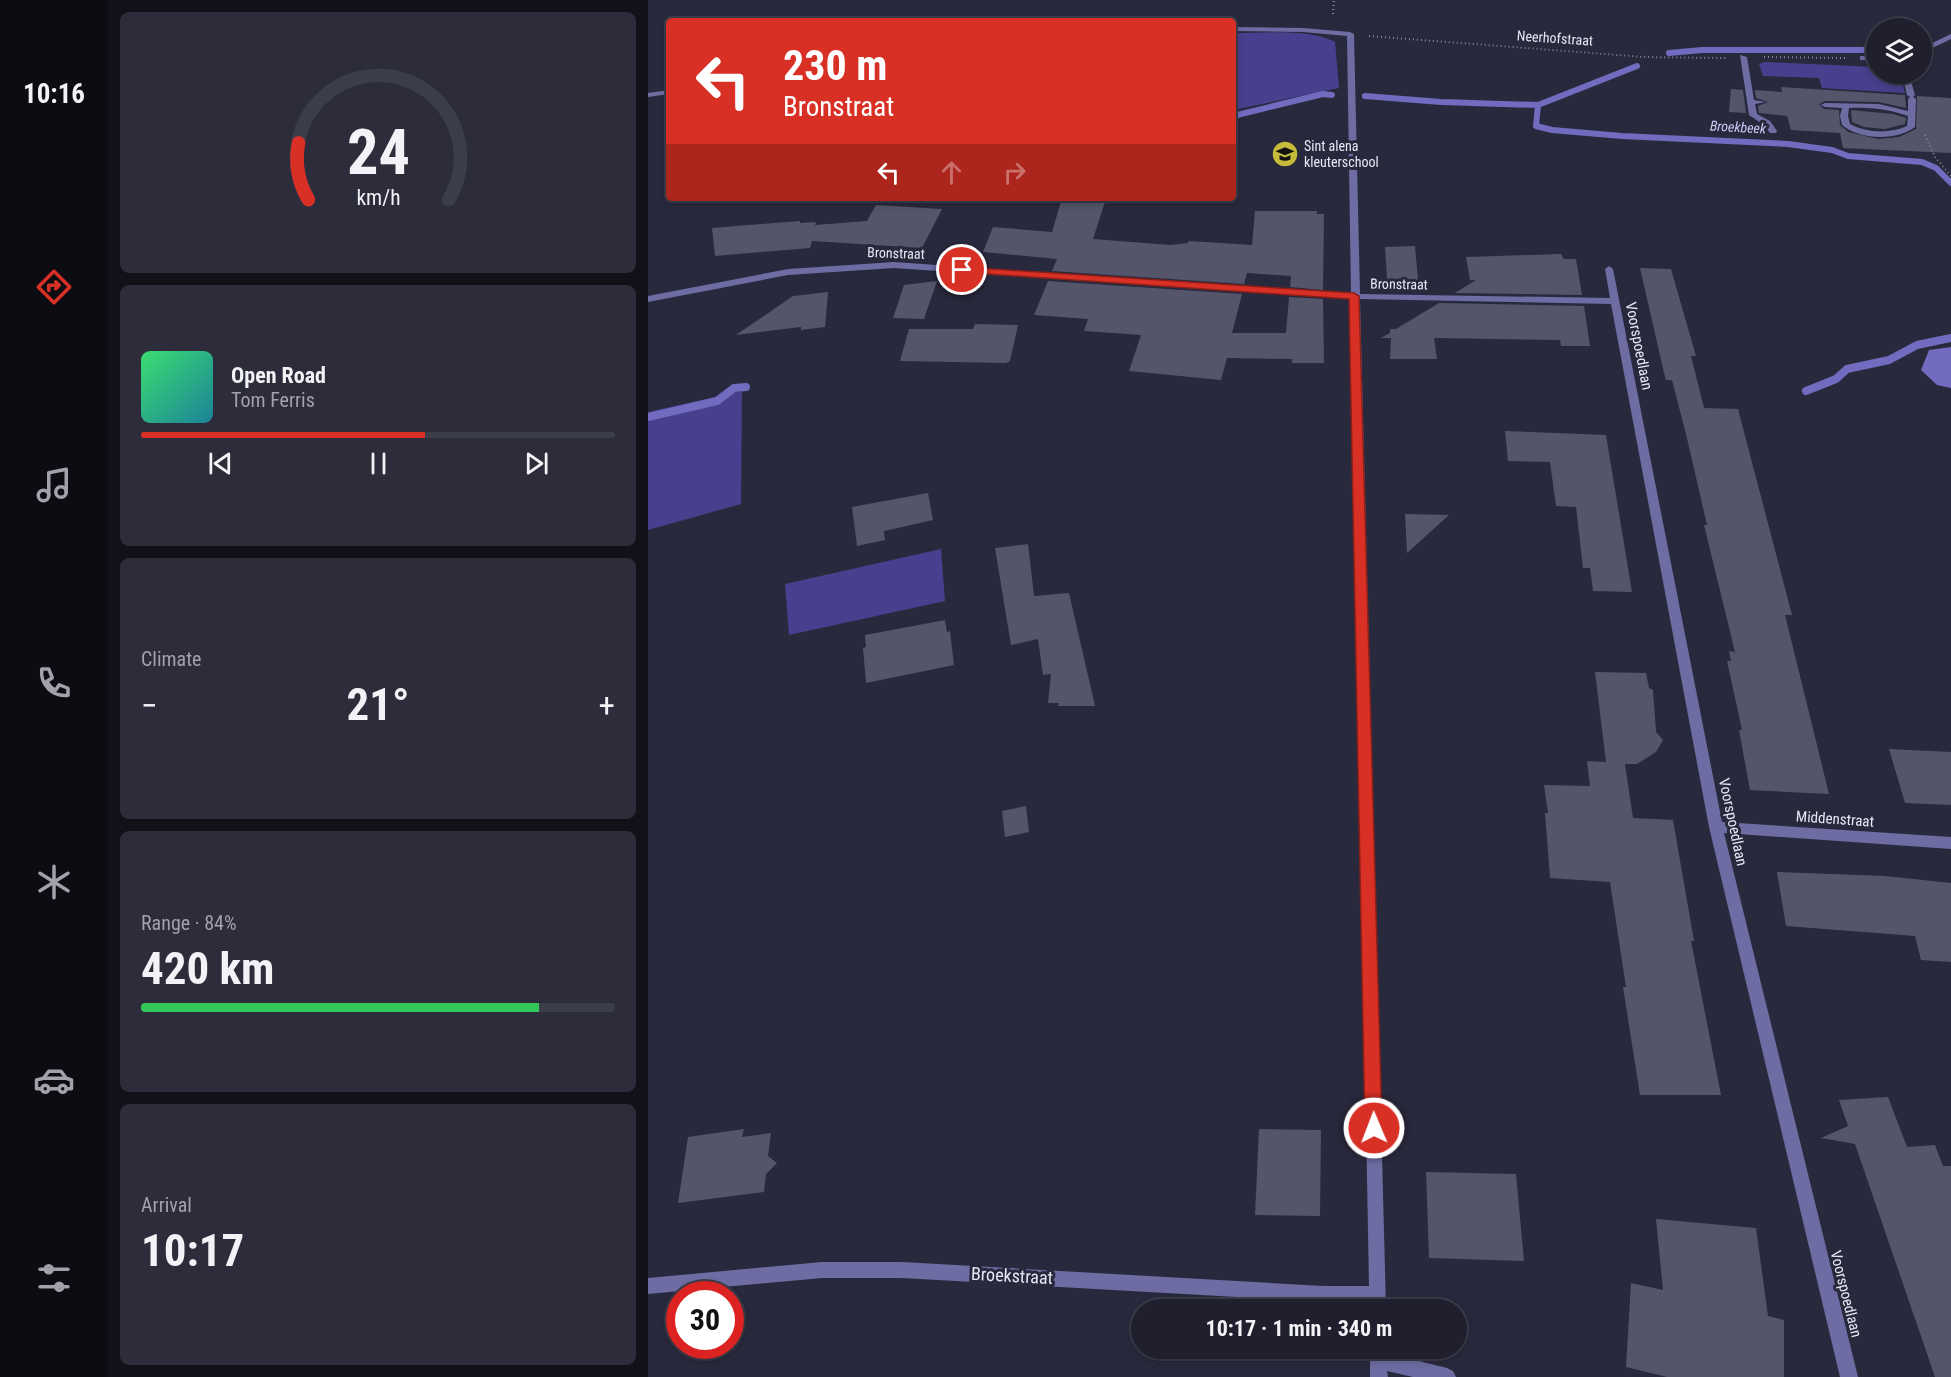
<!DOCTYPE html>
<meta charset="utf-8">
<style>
body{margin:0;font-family:"Roboto Condensed",sans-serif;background:#2c2c3a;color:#f1f3f6;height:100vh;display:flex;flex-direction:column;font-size:22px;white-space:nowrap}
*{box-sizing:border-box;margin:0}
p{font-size:20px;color:#a1a2aa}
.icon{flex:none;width:33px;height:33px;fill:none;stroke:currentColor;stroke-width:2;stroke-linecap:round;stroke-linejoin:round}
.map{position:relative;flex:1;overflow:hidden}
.drawer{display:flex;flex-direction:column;gap:12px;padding:12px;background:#111119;width:540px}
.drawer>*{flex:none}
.banner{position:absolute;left:18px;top:18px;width:570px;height:183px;border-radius:6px;box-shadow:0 3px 9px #0003,0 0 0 2px #3c3d4a;background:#d93025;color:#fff;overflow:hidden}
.controls{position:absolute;left:1218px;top:18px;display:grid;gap:12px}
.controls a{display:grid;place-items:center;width:66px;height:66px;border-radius:50%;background:#1f1f2e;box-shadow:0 3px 9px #0003,0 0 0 2px #3c3d4a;font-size:30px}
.speed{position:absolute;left:18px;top:1281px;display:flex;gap:12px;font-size:30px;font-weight:700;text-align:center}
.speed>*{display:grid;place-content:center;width:78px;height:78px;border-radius:50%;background:#1f1f2e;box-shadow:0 3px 9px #0003,0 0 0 2px #3c3d4a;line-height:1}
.speed .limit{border:9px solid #d22;background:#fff;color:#111}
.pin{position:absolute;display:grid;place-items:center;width:51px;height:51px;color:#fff;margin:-26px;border:3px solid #fff;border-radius:50%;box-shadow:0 2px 6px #0007}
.me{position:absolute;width:66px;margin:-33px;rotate:359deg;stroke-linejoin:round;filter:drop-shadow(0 0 4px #0008)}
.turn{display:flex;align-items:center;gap:21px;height:126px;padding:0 18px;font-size:27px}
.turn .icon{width:78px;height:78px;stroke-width:2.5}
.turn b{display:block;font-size:42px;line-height:51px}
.lanes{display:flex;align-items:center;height:57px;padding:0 18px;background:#0003;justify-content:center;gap:30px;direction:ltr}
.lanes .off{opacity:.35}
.big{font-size:45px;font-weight:700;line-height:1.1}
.drawer .card{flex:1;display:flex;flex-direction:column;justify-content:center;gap:9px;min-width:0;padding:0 21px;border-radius:9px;background:#2c2c3a}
.drawer .dial{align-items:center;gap:0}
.dial svg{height:156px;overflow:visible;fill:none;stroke:#3c3d4a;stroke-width:7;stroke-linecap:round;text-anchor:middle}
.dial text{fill:#f1f3f6;stroke:none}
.song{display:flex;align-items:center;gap:18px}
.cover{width:72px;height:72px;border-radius:9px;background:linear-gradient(135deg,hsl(140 70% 55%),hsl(190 70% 35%))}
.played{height:6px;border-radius:3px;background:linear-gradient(90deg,#d93025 60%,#3c3d4a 60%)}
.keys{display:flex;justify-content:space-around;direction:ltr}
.heat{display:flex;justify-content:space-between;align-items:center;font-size:33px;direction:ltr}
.charge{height:9px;border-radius:4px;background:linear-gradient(90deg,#34c759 84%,#3c3d4a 0)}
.trip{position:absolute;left:483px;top:1299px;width:336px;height:60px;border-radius:30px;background:#1f1f2e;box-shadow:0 3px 9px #0003,0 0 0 2px #3c3d4a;font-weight:700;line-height:60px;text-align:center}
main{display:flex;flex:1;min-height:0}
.tab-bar{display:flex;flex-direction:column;width:108px;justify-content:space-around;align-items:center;background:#0c0c12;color:#a1a2aa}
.tab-bar .icon{width:42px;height:42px}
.tab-bar .on{color:#d93025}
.tab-bar b{font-size:27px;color:#f1f3f6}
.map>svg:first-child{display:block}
</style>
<main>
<nav class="tab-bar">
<b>10:16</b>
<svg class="icon on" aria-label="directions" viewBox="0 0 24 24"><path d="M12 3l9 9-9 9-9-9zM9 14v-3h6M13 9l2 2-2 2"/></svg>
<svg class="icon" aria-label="music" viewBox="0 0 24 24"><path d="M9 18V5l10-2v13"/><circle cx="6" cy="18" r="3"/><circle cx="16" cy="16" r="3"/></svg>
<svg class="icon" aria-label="phone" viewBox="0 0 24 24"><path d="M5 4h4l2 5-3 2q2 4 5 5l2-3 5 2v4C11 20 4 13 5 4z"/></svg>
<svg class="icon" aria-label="climate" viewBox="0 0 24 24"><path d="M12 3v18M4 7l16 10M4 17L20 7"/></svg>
<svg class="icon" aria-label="car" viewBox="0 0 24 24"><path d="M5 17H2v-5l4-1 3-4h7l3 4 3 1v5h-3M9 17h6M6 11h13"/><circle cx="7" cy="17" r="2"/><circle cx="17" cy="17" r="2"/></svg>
<svg class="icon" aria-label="filters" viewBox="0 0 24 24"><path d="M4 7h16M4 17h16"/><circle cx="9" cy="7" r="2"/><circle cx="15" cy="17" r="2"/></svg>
</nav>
<section class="drawer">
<div class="card dial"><svg viewBox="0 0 100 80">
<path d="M14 69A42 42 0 1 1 86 69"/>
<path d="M14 69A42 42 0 0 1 9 40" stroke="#d93025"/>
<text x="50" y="56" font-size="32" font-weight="700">24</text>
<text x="50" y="72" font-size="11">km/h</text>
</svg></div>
<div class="card">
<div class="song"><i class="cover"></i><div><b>Open Road</b><p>Tom Ferris</p></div></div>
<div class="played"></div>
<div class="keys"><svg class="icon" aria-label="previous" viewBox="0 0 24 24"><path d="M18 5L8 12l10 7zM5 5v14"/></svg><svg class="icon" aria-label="pause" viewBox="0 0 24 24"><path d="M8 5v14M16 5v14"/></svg><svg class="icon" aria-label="next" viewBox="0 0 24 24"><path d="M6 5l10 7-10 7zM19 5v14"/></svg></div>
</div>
<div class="card"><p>Climate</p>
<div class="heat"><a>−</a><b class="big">21°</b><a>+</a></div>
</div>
<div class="card"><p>Range · 84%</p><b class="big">420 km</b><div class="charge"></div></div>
<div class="card"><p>Arrival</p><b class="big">10:17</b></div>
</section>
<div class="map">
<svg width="1303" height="1377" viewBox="0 0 1303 1377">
<rect width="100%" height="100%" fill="#29293d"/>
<!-- green -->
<path fill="#48408e" d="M 585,33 C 614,33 662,28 687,42 L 691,88 L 585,110 Z
M 1117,62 L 1228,67 L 1228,74 L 1252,74 L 1257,93 L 1174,88 L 1171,78 L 1115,76 L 1111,64 Z
M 94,391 L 93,504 L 0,530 L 0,412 Z
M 293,549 L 297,601 L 141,635 L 137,584 Z"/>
<!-- water -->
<path fill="#716cbf" d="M 1303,347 L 1303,388 L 1289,385 L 1273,370 L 1281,350 Z"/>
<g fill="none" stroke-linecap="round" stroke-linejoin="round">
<!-- stream-far1 -->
<path stroke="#716cbf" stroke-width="6" d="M 1021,53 L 1054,50 L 1228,50
M 717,96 L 793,102 L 890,105 L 989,66
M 890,105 L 888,126 L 904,130 L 974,136 L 1140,144 L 1184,150 L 1200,156 L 1274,162 L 1288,168 L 1303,183
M 585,116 L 675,94 L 684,95"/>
<!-- stream -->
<path stroke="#716cbf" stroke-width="8" d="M 1158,391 L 1188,379 L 1199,369 L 1241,360 L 1269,345 L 1303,338
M 0,417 L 69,401 L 86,388 L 98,387"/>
</g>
<!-- building -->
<path fill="#54546b" d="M 1133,87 L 1257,95 L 1258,108 L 1231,102 L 1177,101 L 1171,104 L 1176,109 L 1191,110 L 1192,125 L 1200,132 L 1230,139 L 1251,137 L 1268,129 L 1269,96 L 1303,98 L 1303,153 L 1195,148 L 1192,133 L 1143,130 L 1139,116 L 1111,113 L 1110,106 L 1120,102 L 1108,98 L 1107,90 L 1134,92 Z
M 1083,89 L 1095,90 L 1098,113 L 1081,112 Z
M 1203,110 L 1245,114 L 1258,118 L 1257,124 L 1237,129 L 1216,127 L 1204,122 Z
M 414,198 L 458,199 L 445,239 L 522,245 L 540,243 L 541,241 L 604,245 L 607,211 L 669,211 L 669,214 L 676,214 L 675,290 L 642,287 L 643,276 L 599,273 L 596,284 L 404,271 L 409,259 L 335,252 L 345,227 L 404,232 Z
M 228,205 L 294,209 L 274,248 L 164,241 L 162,248 L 67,256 L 64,228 L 152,221 L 152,223 L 168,222 L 167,225 L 219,221 Z
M 767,246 L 770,280 L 739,279 L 737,247 Z
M 913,254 L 916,259 L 928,259 L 934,295 L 807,293 L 828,280 L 822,280 L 818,257 Z
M 992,268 L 1023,269 L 1048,356 L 1043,356 L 1056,408 L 1090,409 L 1144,615 L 1137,615 L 1181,794 L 1102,790 L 1091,730 L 1094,730 L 1079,661 L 1083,661 L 1081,651 L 1087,652 L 1056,525 L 1059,525 L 1038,434 L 1024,380 L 1018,380 L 1016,373 Z
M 289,281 L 276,319 L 245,318 L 256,285 Z
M 400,281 L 594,294 L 584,333 L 638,333 L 641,297 L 675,299 L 676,363 L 644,363 L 644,359 L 579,358 L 573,380 L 481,371 L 493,335 L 436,331 L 440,319 L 386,315 Z
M 180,292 L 177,327 L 153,330 L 153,327 L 88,335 L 145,296 Z
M 791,303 L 936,306 L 942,346 L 913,346 L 912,340 L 786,338 L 789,359 L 742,359 L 743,338 L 733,338 L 742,333 L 742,329 L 748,329 Z
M 327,324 L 370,325 L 362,361 L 358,363 L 252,361 L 261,329 L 325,329 Z
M 857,431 L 958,435 L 984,592 L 945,591 L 942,568 L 935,568 L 928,507 L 908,506 L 902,462 L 860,461 Z
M 280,493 L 285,520 L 236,531 L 237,540 L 209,546 L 204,507 Z
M 757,514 L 801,515 L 759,553 Z
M 380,544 L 386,596 L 421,593 L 447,706 L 410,706 L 411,703 L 400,703 L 403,674 L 395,675 L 390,639 L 363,645 L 347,548 Z
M 297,620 L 299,632 L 302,631 L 306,665 L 218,683 L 215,648 L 218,647 L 217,635 Z
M 947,672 L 998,673 L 1001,688 L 1005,690 L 1008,732 L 1015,740 L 1008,752 L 989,764 L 977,764 L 985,818 L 1025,820 L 1046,941 L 1043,941 L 1073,1095 L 992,1095 L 975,987 L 978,987 L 962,882 L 902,878 L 897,813 L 900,813 L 896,785 L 942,786 L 939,761 L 958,762 Z
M 1241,749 L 1303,752 L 1303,805 L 1257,803 Z
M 378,806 L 381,832 L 357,837 L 354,811 Z
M 1129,872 L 1237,876 L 1303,883 L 1303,962 L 1273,960 L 1267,936 L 1138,926 Z
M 1240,1097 L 1259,1147 L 1287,1145 L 1295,1166 L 1303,1166 L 1303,1377 L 1287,1377 L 1207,1144 L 1173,1138 L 1200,1126 L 1191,1100 Z
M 96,1129 L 94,1137 L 123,1133 L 120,1156 L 129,1163 L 118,1174 L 116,1192 L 30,1203 L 40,1137 Z
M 611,1129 L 673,1130 L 672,1216 L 607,1215 Z
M 778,1172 L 868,1174 L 876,1261 L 781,1258 Z
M 1008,1219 L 1108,1228 L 1120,1316 L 1136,1320 L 1136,1377 L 1019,1377 L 978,1367 L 983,1283 L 1015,1290 Z"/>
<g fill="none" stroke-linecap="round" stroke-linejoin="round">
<!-- path -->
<path stroke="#868697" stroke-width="2" stroke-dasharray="1 3" stroke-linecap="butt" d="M 685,14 L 686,0
M 721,36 L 996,57 L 1078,58
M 1116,57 L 1198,58
M 1277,135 L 1287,157 L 1303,176"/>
<!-- service -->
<path fill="#6e6da3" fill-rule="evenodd" d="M 1092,55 L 1099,57 L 1106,100 L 1118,102 L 1107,104 L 1109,114 L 1122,121 L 1129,131 L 1128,133 L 1122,133 L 1116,125 L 1101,115 Z
M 1254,74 L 1261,74 L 1267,95 L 1265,97 L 1268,99 L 1267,127 C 1249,141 1212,140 1194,125 L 1192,116 L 1194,108 L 1177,107 L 1173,105 L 1177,103 L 1231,104 L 1260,111 L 1260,99 L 1262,97 L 1259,95 ZM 1201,108 C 1221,107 1241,109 1260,116 L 1259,126 C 1241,134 1219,133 1202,124 L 1200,116 Z"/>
<!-- minor -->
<path fill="#6e6da3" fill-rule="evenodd" d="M 585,27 L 655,28 L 702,32 L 706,34 L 712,294 L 962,298 L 957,269 L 961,266 L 965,269 L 1074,822 L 1303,837 L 1303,849 L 1076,833 L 1210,1377 L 1192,1377 L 1061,827 L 963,304 L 712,299 L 738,1310 L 722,1310 L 722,1302 L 675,1302 L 254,1278 L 174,1278 L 0,1294 L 0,1278 L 174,1262 L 254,1262 L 675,1286 L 721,1286 L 703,299 L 246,268 L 140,275 L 0,302 L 0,296 L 140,269 L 246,262 L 703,294 L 699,36 L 655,32 L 585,31 Z
M 1303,34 L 1303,39 L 1274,53 L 1274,48 Z
M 1212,56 L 1228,56 L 1228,60 L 1212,60 Z
M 21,90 L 21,94 L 0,97 L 0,93 Z
M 722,1348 L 739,1348 L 739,1353 L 799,1368 L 805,1371 L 808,1377 L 765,1377 L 739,1371 L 740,1377 L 722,1377 Z"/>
</g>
<!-- route -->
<path fill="#d93025" stroke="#8d1f18" stroke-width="1.5" d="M 314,267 L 706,293 L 711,296 L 734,1128 L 732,1134 L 726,1137 L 719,1134 L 717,1128 L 701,299 L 310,272 L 310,268 Z"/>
<!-- icons -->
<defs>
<symbol id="school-disc" viewBox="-11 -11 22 22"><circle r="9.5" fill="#c6bc3c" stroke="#29293d"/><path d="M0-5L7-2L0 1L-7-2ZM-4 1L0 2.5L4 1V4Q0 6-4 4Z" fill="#111"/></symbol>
</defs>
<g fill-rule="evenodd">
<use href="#school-disc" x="622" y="139" width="30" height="30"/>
</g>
<g text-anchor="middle" stroke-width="6" stroke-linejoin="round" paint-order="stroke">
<!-- far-street labels -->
<g font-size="14" fill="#e7e7f5" stroke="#29293d">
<text transform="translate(907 38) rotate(4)" y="5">Neerhofstraat</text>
<text transform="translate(248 253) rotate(2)" y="5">Bronstraat</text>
<text transform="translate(751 284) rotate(1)" y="5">Bronstraat</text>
</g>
<!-- far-water labels -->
<g font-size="14" font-style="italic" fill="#cacbf8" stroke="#29293d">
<text transform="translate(1090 127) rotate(3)" y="5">Broekbeek</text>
</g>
<!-- far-poi labels -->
<g font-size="14" fill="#e7e7f5" stroke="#29293d" text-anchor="start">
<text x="656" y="151">Sint alena<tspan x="656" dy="16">kleuterschool</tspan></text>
</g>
<!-- street labels -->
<g font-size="15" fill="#e7e7f5" stroke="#29293d">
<text transform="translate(991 346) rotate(79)" y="5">Voorspoedlaan</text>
<text transform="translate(1187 819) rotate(4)" y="5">Middenstraat</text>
<text transform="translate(1085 822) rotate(78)" y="5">Voorspoedlaan</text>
<text transform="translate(1198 1294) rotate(76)" y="5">Voorspoedlaan</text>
</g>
<!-- near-street labels -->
<g font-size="18" fill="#e7e7f5" stroke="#29293d">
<text transform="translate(364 1276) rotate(3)" y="6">Broekstraat</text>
</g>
</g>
</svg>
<div class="controls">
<a><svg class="icon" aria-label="layers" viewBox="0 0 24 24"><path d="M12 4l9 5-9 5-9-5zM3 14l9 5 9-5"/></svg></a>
</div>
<div class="speed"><div class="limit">30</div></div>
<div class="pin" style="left:314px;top:270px;background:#d93025"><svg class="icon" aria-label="arrive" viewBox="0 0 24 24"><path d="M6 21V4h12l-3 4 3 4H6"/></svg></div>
<svg class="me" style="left:726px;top:1128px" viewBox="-20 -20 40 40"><circle r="17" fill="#d93025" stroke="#fff" stroke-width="3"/><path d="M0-11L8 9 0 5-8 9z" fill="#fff"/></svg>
<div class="trip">10:17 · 1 min · 340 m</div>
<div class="banner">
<div class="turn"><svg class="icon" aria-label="left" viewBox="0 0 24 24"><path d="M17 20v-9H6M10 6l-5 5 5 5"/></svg><div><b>230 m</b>Bronstraat</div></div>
<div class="lanes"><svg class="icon" aria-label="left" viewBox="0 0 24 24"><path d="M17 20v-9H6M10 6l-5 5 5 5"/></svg><svg class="icon off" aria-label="ahead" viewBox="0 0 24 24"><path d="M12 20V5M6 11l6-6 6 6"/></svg><svg class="icon off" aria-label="right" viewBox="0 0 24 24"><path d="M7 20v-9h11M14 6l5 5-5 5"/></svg></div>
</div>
</div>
</main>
